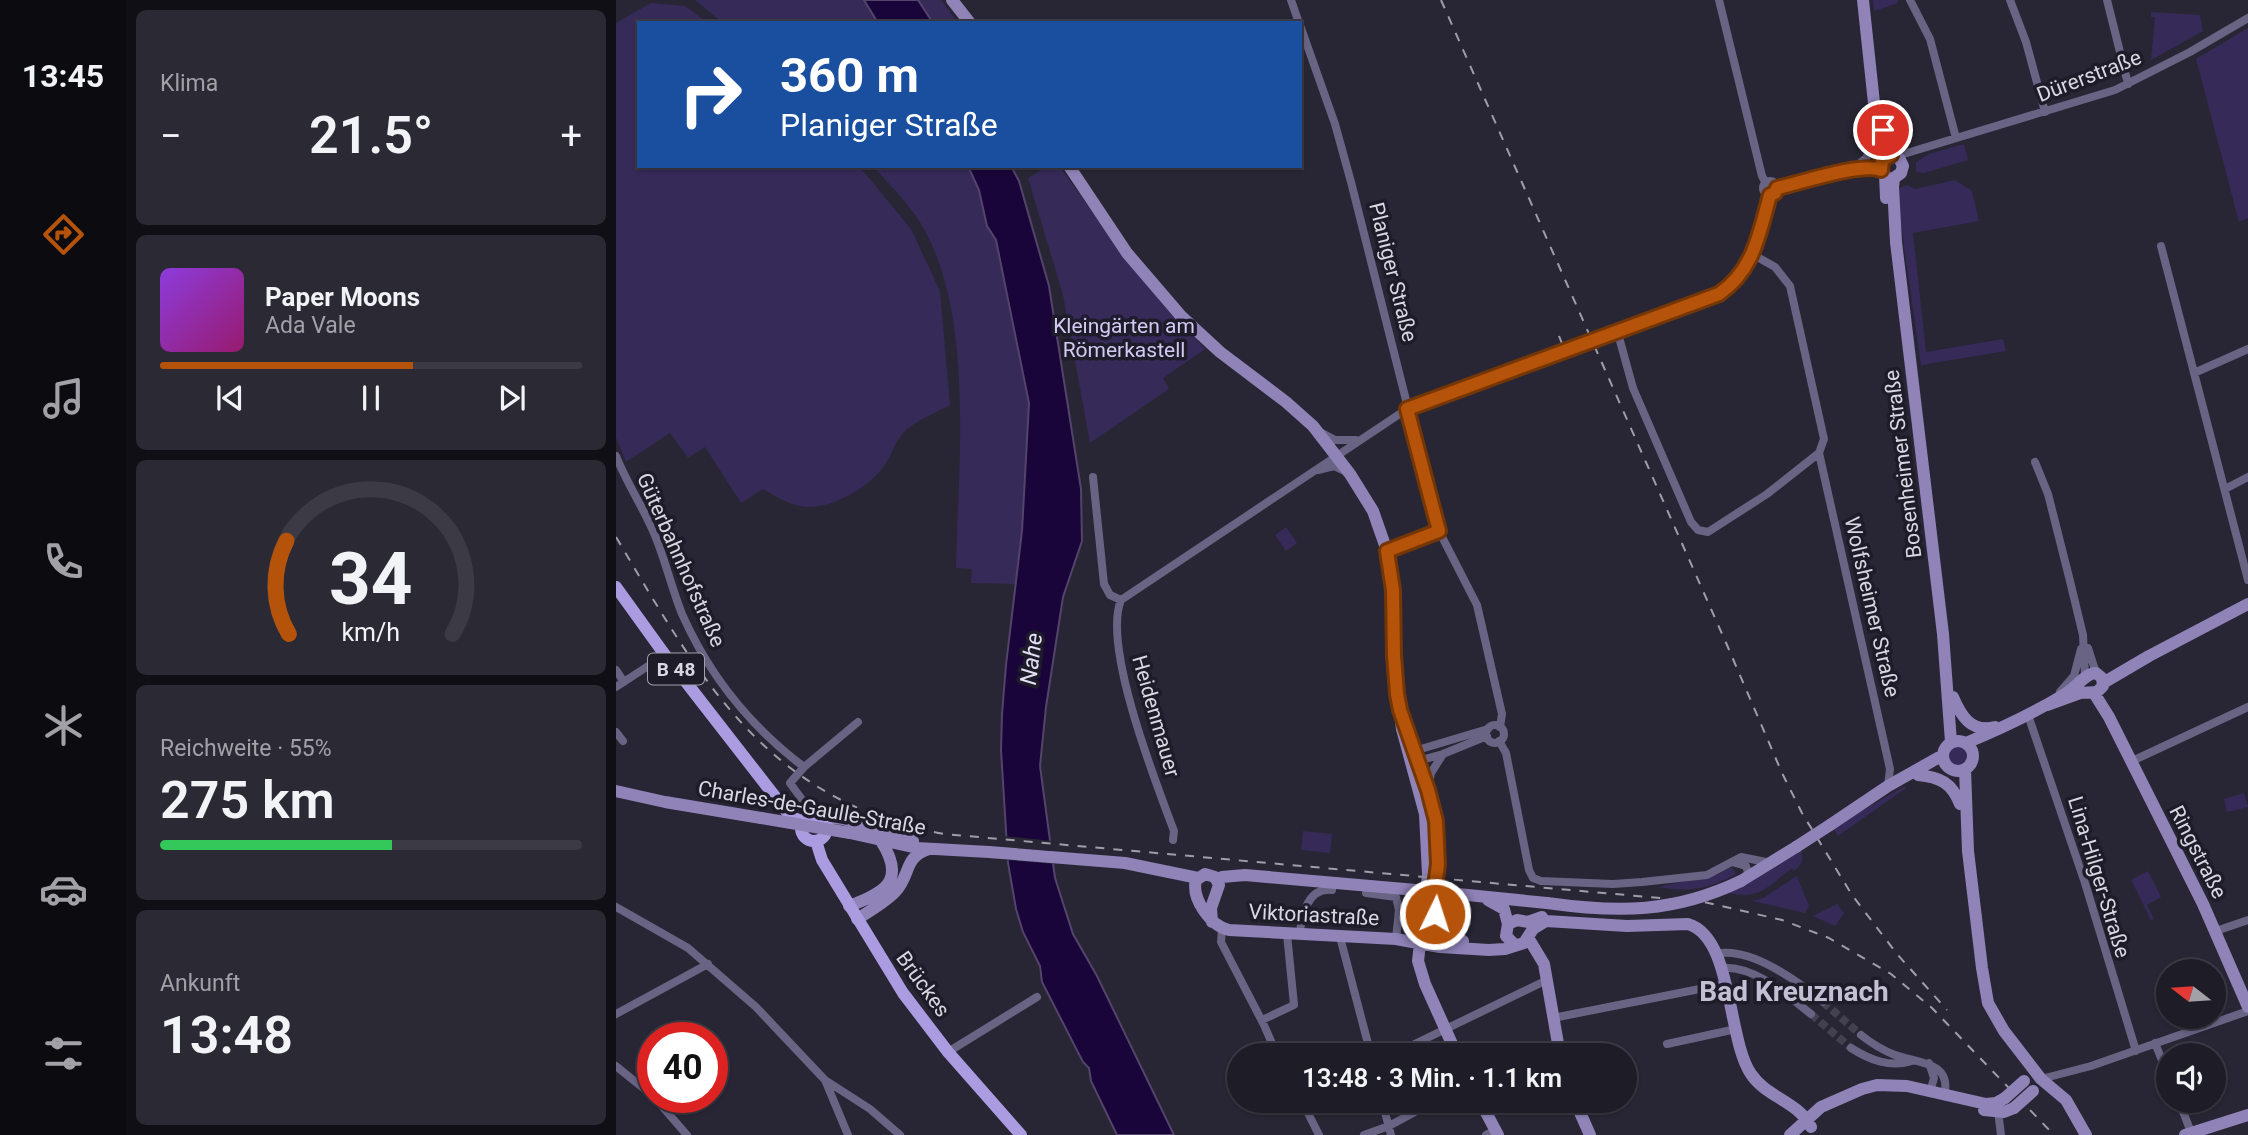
<!DOCTYPE html>
<html lang="de">
<meta charset="utf-8">
<style>
body{margin:0;font-family:Roboto,sans-serif;background:#2b2933;color:#f1f3f6;height:100vh;display:flex;flex-direction:column;font-size:26px;white-space:nowrap}
*{box-sizing:border-box;margin:0}
p{font-size:23px;color:#a1a1a7}
.icon{flex:none;width:38px;height:38px;fill:none;stroke:currentColor;stroke-width:2;stroke-linecap:round;stroke-linejoin:round}
.map{position:relative;flex:1;overflow:hidden}
.drawer{display:flex;flex-direction:column;gap:10px;padding:10px;background:#100f15;width:490px}
.drawer>*{flex:none}
.top-card{position:absolute;left:21px;top:21px;width:665px;height:147px;border-radius:0px;box-shadow:0 2px 5px #0004,0 0 0 2px #3c3a44;background:#1a4fa0;color:#fff;overflow:hidden}
.needle{width:46px;rotate:287deg}
.tools{position:absolute;left:1540px;top:959px;display:grid;gap:14px}
.tools a{display:grid;place-items:center;width:70px;height:70px;border-radius:50%;background:#1e1c27;box-shadow:0 2px 5px #0004,0 0 0 2px #3c3a44;font-size:35px}
.speed{position:absolute;left:21px;top:1022px;display:flex;gap:14px;font-size:35px;font-weight:700;text-align:center}
.speed>*{display:grid;place-content:center;width:91px;height:91px;border-radius:50%;background:#1e1c27;box-shadow:0 2px 5px #0004,0 0 0 2px #3c3a44;line-height:1}
.speed .limit{border:10px solid #d22;background:#fff;color:#111}
.pin{position:absolute;display:grid;place-items:center;width:60px;height:60px;color:#fff;margin:-30px;border:4px solid #fff;border-radius:50%;box-shadow:0 2px 7px #0007}
.me{position:absolute;width:77px;margin:-38px;rotate:4deg;stroke-linejoin:round;filter:drop-shadow(0 0 5px #0008)}
.turn{display:flex;align-items:center;gap:24px;height:147px;padding:0 28px;font-size:32px}
.turn .icon{width:91px;height:91px;stroke-width:2.5}
.turn b{display:block;font-size:49px;line-height:60px}
.big{font-size:52px;font-weight:600;line-height:1.1}
.drawer .card{flex:1;display:flex;flex-direction:column;justify-content:center;gap:10px;min-width:0;padding:0 24px;border-radius:10px;background:#2b2933}
.drawer .dial{align-items:center;gap:0}
.dial svg{height:182px;overflow:visible;fill:none;stroke:#3c3a44;stroke-width:7;stroke-linecap:round;text-anchor:middle}
.dial text{fill:#f1f3f6;stroke:none}
.song{display:flex;align-items:center;gap:21px}
.cover{width:84px;height:84px;border-radius:10px;background:linear-gradient(135deg,hsl(270 70% 55%),hsl(320 70% 35%))}
.played{height:7px;border-radius:4px;background:linear-gradient(90deg,#b45309 60%,#3c3a44 60%)}
.keys{display:flex;justify-content:space-around;direction:ltr}
.heat{display:flex;justify-content:space-between;align-items:center;font-size:38px;direction:ltr}
.charge{height:10px;border-radius:5px;background:linear-gradient(90deg,#34c759 55%,#3c3a44 0)}
.trip{position:absolute;left:611px;top:1043px;width:410px;height:70px;border-radius:35px;background:#1e1c27;box-shadow:0 2px 5px #0004,0 0 0 2px #3c3a44;font-weight:600;line-height:70px;text-align:center}
main{display:flex;flex:1;min-height:0}
.dock{display:flex;flex-direction:column;width:126px;justify-content:space-around;align-items:center;background:#0c0b10;color:#a1a1a7}
.dock .icon{width:49px;height:49px}
.dock .on{color:#b45309}
.dock b{font-size:32px;color:#f1f3f6}
.map>svg:first-child{display:block}
</style>
<main>
<nav class="dock">
<b>13:45</b>
<svg class="icon on" aria-label="directions" viewBox="0 0 24 24"><path d="M12 3l9 9-9 9-9-9zM9 14v-3h6M13 9l2 2-2 2"/></svg>
<svg class="icon" aria-label="music" viewBox="0 0 24 24"><path d="M9 18V5l10-2v13"/><circle cx="6" cy="18" r="3"/><circle cx="16" cy="16" r="3"/></svg>
<svg class="icon" aria-label="phone" viewBox="0 0 24 24"><path d="M5 4h4l2 5-3 2q2 4 5 5l2-3 5 2v4C11 20 4 13 5 4z"/></svg>
<svg class="icon" aria-label="climate" viewBox="0 0 24 24"><path d="M12 3v18M4 7l16 10M4 17L20 7"/></svg>
<svg class="icon" aria-label="car" viewBox="0 0 24 24"><path d="M5 17H2v-5l4-1 3-4h7l3 4 3 1v5h-3M9 17h6M6 11h13"/><circle cx="7" cy="17" r="2"/><circle cx="17" cy="17" r="2"/></svg>
<svg class="icon" aria-label="filters" viewBox="0 0 24 24"><path d="M4 7h16M4 17h16"/><circle cx="9" cy="7" r="2"/><circle cx="15" cy="17" r="2"/></svg>
</nav>
<section class="drawer">
<div class="card"><p>Klima</p>
<div class="heat"><a>−</a><b class="big">21.5°</b><a>+</a></div>
</div>
<div class="card">
<div class="song"><i class="cover"></i><div><b>Paper Moons</b><p>Ada Vale</p></div></div>
<div class="played"></div>
<div class="keys"><svg class="icon" aria-label="previous" viewBox="0 0 24 24"><path d="M18 5L8 12l10 7zM5 5v14"/></svg><svg class="icon" aria-label="pause" viewBox="0 0 24 24"><path d="M8 5v14M16 5v14"/></svg><svg class="icon" aria-label="next" viewBox="0 0 24 24"><path d="M6 5l10 7-10 7zM19 5v14"/></svg></div>
</div>
<div class="card dial"><svg viewBox="0 0 100 80">
<path d="M14 69A42 42 0 1 1 86 69"/>
<path d="M14 69A42 42 0 0 1 13 28" stroke="#b45309"/>
<text x="50" y="56" font-size="32" font-weight="700">34</text>
<text x="50" y="72" font-size="11">km/h</text>
</svg></div>
<div class="card"><p>Reichweite · 55%</p><b class="big">275 km</b><div class="charge"></div></div>
<div class="card"><p>Ankunft</p><b class="big">13:48</b></div>
</section>
<div class="map">
<svg width="1632" height="1135" viewBox="0 0 1632 1135">
<rect width="100%" height="100%" fill="#282634"/>
<!-- green -->
<path fill="#362a58" d="M 79,0 L 248,0 L 262,23 L 107,23 Z
M 302,0 L 325,0 L 342,23 L 317,23 Z
M 1257,0 L 1282,0 L 1282,3 L 1258,11 Z
M 35,3 L 69,6 L 92,23 L 23,23 L 23,166 L 243,166 L 295,229 L 324,291 L 334,405 C 320,413 298,421 287,433 C 278,443 276,456 268,466 C 253,487 219,507 193,507 C 176,507 161,497 147,489 L 125,503 L 89,447 L 72,458 L 54,433 L 10,462 L 0,438 L 0,23 Z
M 1535,12 L 1584,15 L 1587,31 L 1535,60 L 1539,17 L 1535,17 Z
M 1632,28 L 1632,218 L 1623,222 L 1580,59 Z
M 1348,144 L 1352,160 L 1308,173 L 1300,172 L 1300,162 L 1313,154 Z
M 257,166 L 352,166 L 363,190 L 371,226 L 380,240 L 413,403 L 406,531 L 400,584 L 355,583 L 356,569 L 340,568 C 342,465 360,309 302,219 C 289,200 272,183 257,166 Z
M 432,166 L 443,166 L 515,265 L 589,349 L 547,378 L 553,389 L 474,443 L 447,295 L 412,178 Z
M 1339,180 L 1356,191 L 1363,221 L 1297,233 L 1310,352 L 1387,339 L 1390,351 L 1305,365 L 1280,189 L 1291,185 L 1299,189 Z
M 670,527 L 681,543 L 670,551 L 659,535 Z
M1331 756a10 10 0 1 1 20 0a10 10 0 1 1-20 0Z
M 1289,786 L 1290,788 L 1222,836 L 1218,829 L 1224,823 Z
M 1628,793 L 1632,807 L 1611,812 L 1608,799 Z
M 687,831 L 716,834 L 714,853 L 685,850 Z
M 1185,850 C 1188,859 1186,864 1179,870 L 1175,869 C 1151,887 1143,900 1112,893 Z
M 1116,867 L 1120,874 C 1091,890 1073,892 1041,887 L 1100,875 Z
M 1532,871 L 1545,897 L 1531,905 L 1538,919 L 1535,920 L 1515,880 Z
M 1181,876 L 1193,906 L 1189,913 L 1136,901 L 1147,898 Z
M 1221,904 L 1228,913 L 1219,926 L 1197,916 Z"/>
<!-- water -->
<path fill="#190539" stroke="#53446b" stroke-width="2" d="M 248,0 L 302,0 L 317,23 L 262,23 Z
M 352,166 L 395,166 L 403,181 L 433,286 L 465,489 L 466,541 L 447,597 L 430,707 L 424,766 L 439,878 L 457,934 L 481,976 L 558,1135 L 501,1135 L 475,1081 L 473,1068 L 467,1062 L 426,982 L 424,966 L 407,932 L 400,909 L 392,863 L 385,750 L 386,714 L 390,665 L 406,531 L 413,403 L 380,240 L 371,226 L 363,190 Z"/>
<!-- pier -->
<path fill="#282634" d="M 387,836 L 437,841 L 438,851 L 406,849 L 438,852 L 440,864 L 388,860 Z"/>
<g fill="none" stroke-linecap="round" stroke-linejoin="round">
<!-- street-tunnel -->
<path stroke="#43414e" stroke-width="8" stroke-dasharray="8 4" stroke-linecap="butt" d="M 1207,1002 L 1245,1035
M 1195,1014 L 1235,1048"/>
<!-- street -->
<path stroke="#696384" stroke-width="8" d="M 675,0 L 683,23
M 1103,0 L 1146,176 L 1150,183
M 1294,0 L 1314,39 L 1340,138
M 1394,0 L 1410,42 L 1429,112
M 1491,0 L 1512,84
M 684,25 L 719,124 L 735,182 L 823,531 L 861,605 L 886,714 L 884,727
M 1281,156 L 1499,90 L 1574,52 L 1632,18
M 1237,169 L 1250,158 L 1260,138
M1147 188a7 7 0 1 1 14 0a7 7 0 1 1-14 0Z
M 1161,188 L 1252,167 L 1265,170
M 1545,246 L 1632,580
M 1001,330 L 1017,388 L 1075,522 L 1082,530 L 1092,532 L 1151,494 L 1203,453 L 1208,439 L 1174,286 L 1159,267 L 1136,254
M 1578,373 L 1632,349
M 706,433 L 719,440 L 740,440
M 1203,453 L 1274,769 L 1272,786
M 0,456 C 11,484 29,510 40,538 C 50,563 56,589 66,614 C 93,675 135,727 188,767
M 1419,462 L 1432,494 L 1454,581 L 1467,635 L 1469,676
M 702,470 L 718,466 L 729,471
M 477,477 L 488,584 L 494,595 L 505,600
M 1609,489 L 1632,477
M 771,551 L 823,531
M 1472,648 L 1480,673
M 0,670 L 8,682
M 0,687 L 49,655
M 1444,692 L 1458,676 L 1465,649
M 1412,715 L 1469,883 L 1520,1051
M870 734a9 9 0 1 1 18 0a9 9 0 1 1-18 0Z
M 0,732 L 7,741
M 883,741 L 890,753 L 913,870 L 917,878 L 925,881 L 997,884 L 1026,882 L 1091,875 L 1125,857 L 1155,863
M 798,751 L 872,729
M 798,762 L 827,754 L 871,736
M 1514,762 L 1632,707
M 812,789 L 815,773 L 827,754
M 198,816 L 174,783 L 188,767 L 242,722
M 557,840 L 558,831 C 540,783 486,646 505,600 L 791,409 L 1103,294 C 1138,270 1143,234 1154,195
M 1116,862 L 1130,866 L 1132,872 L 1130,878
M 750,893 L 780,897 L 783,910 L 780,939
M 0,907 L 72,948 L 140,1007 L 209,1080 L 232,1135
M 606,928 L 605,942 L 648,1025 L 661,1055
M 1600,931 L 1632,920
M 684,935 C 685,915 692,887 716,890
M 724,937 L 755,1055
M 1100,954 C 1134,946 1183,982 1207,1002
M 1104,968 C 1137,964 1171,995 1195,1014
M 0,1014 L 92,964
M 937,1018 L 1109,984
M 646,1020 L 678,1005 L 671,934
M 1245,1035 C 1255,1043 1266,1050 1279,1055 C 1301,1063 1337,1061 1328,1096
M 1539,1043 L 1552,1075
M 1051,1044 L 1120,1029
M 1235,1048 C 1254,1060 1274,1068 1296,1061
M 332,1052 L 421,997
M 776,1055 L 931,980
M 1313,1063 L 1318,1078 L 1314,1092
M 0,1066 L 37,1096
M 1425,1079 L 1475,1066 L 1632,1011
M 209,1080 L 254,1109 L 284,1135
M 38,1097 L 71,1135
M 686,1101 L 703,1135
M 766,1101 L 775,1135
M 1563,1101 L 1576,1135
M 1382,1111 L 1385,1135
M 748,1135 L 773,1126 L 819,1101
M 870,1135 L 879,1130"/>
<!-- secondary -->
<path stroke="#8f83b8" stroke-width="12" d="M 336,0 L 354,23
M 1247,0 L 1261,131 L 1264,149 L 1269,158
M 453,166 L 511,253 L 565,316 L 604,352 L 670,402 L 697,426 L 734,474 L 757,511 L 771,551 L 777,590 L 779,675 L 786,729 L 809,814 L 812,874 L 802,961 L 809,984 L 841,1055
M 1278,178 L 1277,187 L 1280,242 L 1327,634 L 1335,742
M 1270,198 L 1269,175 L 1265,167 L 1266,160 L 1275,155 L 1283,158 L 1287,166 L 1285,173 L 1278,178
M 1487,683 L 1533,656 L 1632,604
M 1478,693 L 1493,717 L 1587,904 L 1632,1007
M 1337,697 C 1345,716 1355,733 1379,727
M1327 756a15 15 0 1 1 30 0a15 15 0 1 1-30 0Z
M 1350,743 C 1384,729 1418,713 1449,694 C 1460,688 1469,673 1480,673 L 1486,678 L 1487,686 L 1481,692 L 1464,693 L 1431,705
M 798,746 L 820,821 L 822,864 L 817,902 L 819,914 L 828,929 L 847,941
M 1349,769 L 1352,851 L 1366,968 L 1372,1003 L 1388,1031 L 1425,1079 L 1450,1100 L 1470,1135
M 1302,775 C 1324,777 1336,783 1344,804
M 0,791 L 49,802 L 145,818
M 203,817 L 227,819 L 297,841
M 1214,825 L 1272,786 L 1327,755
M 234,833 L 301,848 L 373,852 L 509,863 L 582,878
M 601,879 L 606,877 L 629,875 L 800,890
M 1125,881 L 1180,847
M 832,893 L 931,903
M 872,900 L 888,909 L 892,924
M 233,906 C 268,893 291,881 265,841
M 241,919 C 254,911 268,903 279,892 C 295,876 287,857 313,849
M 596,922 L 595,908 L 603,885 L 599,877 L 589,874 L 580,880 C 575,899 595,926 613,930 L 780,939 L 824,947 L 873,950 L 889,949 L 908,943 L 917,929 L 930,921 L 1011,926 L 1072,924 C 1117,937 1111,1039 1135,1074 C 1151,1098 1182,1101 1195,1127
M 913,939 L 928,964 L 944,1055
M 899,945 L 890,936 L 892,924 L 901,920 L 912,922 L 926,917
M 864,1101 L 882,1135
M 959,1101 L 974,1135
M 1368,1110 L 1388,1112 L 1398,1108
M 1174,1135 L 1205,1107 L 1246,1089 L 1261,1085 L 1291,1086 L 1370,1104 L 1380,1103 L 1389,1098
M 1569,1135 L 1632,1115"/>
<!-- primary -->
<path stroke="#ab9ce1" stroke-width="12" d="M 0,587 L 49,655 L 171,812 L 176,817 L 187,822
M185 828a13 13 0 1 1 26 0a13 13 0 1 1-26 0Z
M 200,841 L 206,860 L 287,993 L 332,1052 L 405,1135"/>
<!-- rail -->
<path stroke="#9f9da8" stroke-width="2" stroke-dasharray="9 9" stroke-linecap="butt" d="M 825,0 L 1111,645 L 1166,773 L 1186,813 L 1236,895 L 1281,954 L 1331,1010
M 943,336 L 951,356
M 0,537 C 85,680 150,801 328,834 L 1088,902 L 1166,920 L 1213,938 L 1275,974 L 1316,1008 L 1438,1135"/>
<!-- secondary-bridge -->
<path stroke="#8f83b8" stroke-width="12" d="M 145,818 L 234,833
M 1180,847 L 1214,825
M 800,890 L 832,893
M 931,903 C 1003,913 1058,913 1125,881
M 1389,1098 L 1408,1081
M 1398,1108 L 1417,1091"/>
</g>
<g fill="none" stroke-linecap="round" stroke-linejoin="round">
<defs>
<path id="route" d="M 819,914 L 817,902 L 822,864 L 820,821 L 812,790 L 784,710 L 781,694 L 778,655 L 777,590 L 771,551 L 823,531 L 791,409 L 1103,294 C 1138,270 1143,234 1154,195 L 1159,193 L 1161,188 C 1184,183 1246,162 1265,170 L 1266,160 L 1275,155 L 1270,146 L 1267,130"/>
</defs>
<!-- route casing -->
<use href="#route" stroke="#753606" stroke-width="18"/>
<!-- route -->
<use href="#route" stroke="#b45309" stroke-width="12"/>
</g>
<g text-anchor="middle" stroke-width="7" stroke-linejoin="round" paint-order="stroke">
<!-- shield labels -->
<rect fill="#1f1c2a" stroke="#a19faa" stroke-width="2" x="32" y="653.5" width="56" height="31" rx="5"/>
<g font-size="19" font-weight="bold" fill="#d9d7e1">
<text x="60" y="676">B 48</text>
</g>
<!-- street labels -->
<g font-size="21" fill="#d9d7e1" stroke="#1f1c2a">
<text transform="translate(1473 76) rotate(-21)" y="7">Dürerstraße</text>
<text transform="translate(777 272) rotate(76)" y="7">Planiger Straße</text>
<text transform="translate(1287 464) rotate(-97)" y="7">Bosenheimer Straße</text>
<text transform="translate(65 560) rotate(66)" y="7">Güterbahnhofstraße</text>
<text transform="translate(1256 607) rotate(77)" y="7">Wolfsheimer Straße</text>
<text transform="translate(540 716) rotate(74)" y="7">Heidenmauer</text>
<text transform="translate(196 808) rotate(10)" y="7">Charles-de-Gaulle-Straße</text>
<text transform="translate(1582 852) rotate(63)" y="7">Ringstraße</text>
<text transform="translate(1483 877) rotate(73)" y="7">Lina-Hilger-Straße</text>
<text transform="translate(698 915) rotate(3)" y="7">Viktoriastraße</text>
<text transform="translate(307 984) rotate(54)" y="7">Brückes</text>
</g>
<!-- park labels -->
<g font-size="21" fill="#d2caf4" stroke="#1f1c2a">
<text x="508" y="333">Kleingärten am<tspan x="508" dy="24">Römerkastell</tspan></text>
</g>
<!-- water labels -->
<g font-size="23" font-style="italic" fill="#e4e0f6" stroke="#1f1c2a">
<text transform="translate(415 659) rotate(-83)" y="8">Nahe</text>
</g>
<!-- district labels -->
<g font-size="28" font-weight="bold" fill="#c3c0d3" stroke="#1f1c2a">
<text x="1178" y="1001">Bad Kreuznach</text>
</g>
</g>
</svg>
<div class="tools">
<a><svg class="needle" viewBox="-14 -14 28 28"><path d="M0-13l5 13h-10z" fill="#e53935"/><path d="M0 13l5-13h-10z" fill="#a1a1a7"/></svg></a>
<a><svg class="icon" aria-label="sound" viewBox="0 0 24 24"><path d="M4 9h4l5-4v14l-5-4H4zM17 9q2 3 0 6"/></svg></a>
</div>
<div class="speed"><div class="limit">40</div></div>
<div class="pin" style="left:1267px;top:130px;background:#d93025"><svg class="icon" aria-label="arrive" viewBox="0 0 24 24"><path d="M6 21V4h12l-3 4 3 4H6"/></svg></div>
<svg class="me" style="left:819px;top:914px" viewBox="-20 -20 40 40"><circle r="17" fill="#b45309" stroke="#fff" stroke-width="3"/><path d="M0-11L8 9 0 5-8 9z" fill="#fff"/></svg>
<div class="trip">13:48 · 3 Min. · 1.1 km</div>
<div class="top-card">
<div class="turn"><svg class="icon" aria-label="right" viewBox="0 0 24 24"><path d="M7 20v-9h11M14 6l5 5-5 5"/></svg><div><b>360 m</b>Planiger Straße</div></div>
</div>
</div>
</main>
